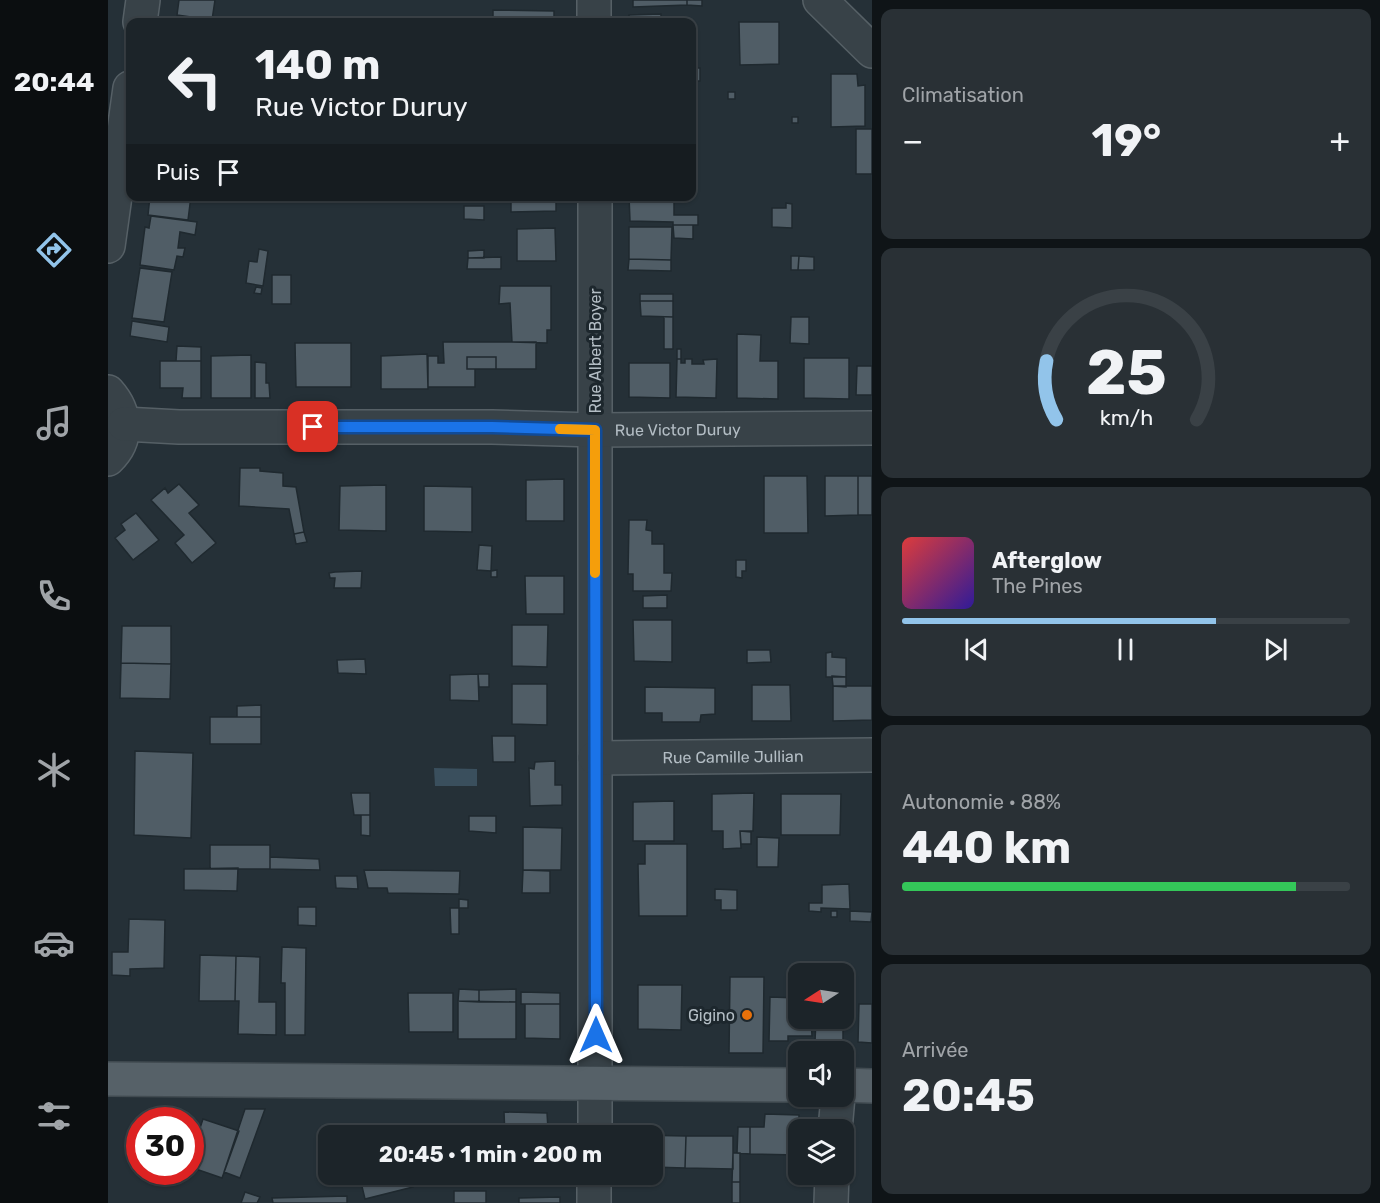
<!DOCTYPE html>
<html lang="fr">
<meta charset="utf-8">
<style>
body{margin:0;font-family:Rubik,sans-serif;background:#293035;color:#f1f3f6;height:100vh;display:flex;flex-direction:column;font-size:22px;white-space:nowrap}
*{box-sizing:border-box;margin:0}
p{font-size:20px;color:#a0a4a8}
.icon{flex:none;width:33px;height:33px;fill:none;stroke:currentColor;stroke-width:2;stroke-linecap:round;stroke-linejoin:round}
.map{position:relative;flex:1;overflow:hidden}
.sheet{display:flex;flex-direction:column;gap:9px;padding:9px;background:#0f1417;width:508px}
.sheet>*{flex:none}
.banner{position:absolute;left:18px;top:18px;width:570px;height:183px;border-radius:12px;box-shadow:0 2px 4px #0004,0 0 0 2px #3a4146;background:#1c2429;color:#f1f3f6;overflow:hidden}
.needle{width:39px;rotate:258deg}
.fabs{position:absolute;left:680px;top:963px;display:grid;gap:12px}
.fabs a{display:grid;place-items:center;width:66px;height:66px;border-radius:12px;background:#1c2429;box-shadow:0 2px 4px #0004,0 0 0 2px #3a4146;font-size:30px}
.speed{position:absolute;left:18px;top:1107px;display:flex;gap:12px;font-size:30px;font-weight:700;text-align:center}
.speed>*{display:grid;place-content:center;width:78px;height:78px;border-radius:50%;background:#1c2429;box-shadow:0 2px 4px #0004,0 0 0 2px #3a4146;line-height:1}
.speed .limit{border:9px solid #d22;background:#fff;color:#111}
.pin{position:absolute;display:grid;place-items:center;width:51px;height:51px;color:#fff;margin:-26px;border-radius:12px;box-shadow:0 3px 9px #0006}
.me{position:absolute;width:66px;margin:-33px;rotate:0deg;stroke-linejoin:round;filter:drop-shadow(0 0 4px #0008)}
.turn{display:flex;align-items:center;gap:21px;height:126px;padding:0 30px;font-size:27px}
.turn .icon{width:78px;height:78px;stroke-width:2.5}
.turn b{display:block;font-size:42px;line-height:51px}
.then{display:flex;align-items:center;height:57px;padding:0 30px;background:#0003;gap:12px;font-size:22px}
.big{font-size:45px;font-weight:700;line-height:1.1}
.sheet .card{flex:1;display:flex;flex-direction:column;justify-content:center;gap:9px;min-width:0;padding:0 21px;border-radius:12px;background:#293035}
.sheet .dial{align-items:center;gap:0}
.dial svg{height:156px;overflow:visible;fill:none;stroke:#3a4146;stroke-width:7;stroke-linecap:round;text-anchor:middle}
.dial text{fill:#f1f3f6;stroke:none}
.song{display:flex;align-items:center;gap:18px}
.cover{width:72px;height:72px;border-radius:9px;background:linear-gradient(135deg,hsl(0 70% 55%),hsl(250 70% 35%))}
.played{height:6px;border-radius:3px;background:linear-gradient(90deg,#92c4ea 70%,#3a4146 70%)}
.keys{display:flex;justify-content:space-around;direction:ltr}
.heat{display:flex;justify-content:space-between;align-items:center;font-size:33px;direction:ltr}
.charge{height:9px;border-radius:4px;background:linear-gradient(90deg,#34c759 88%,#3a4146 0)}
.trip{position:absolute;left:210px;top:1125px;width:345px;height:60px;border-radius:12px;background:#1c2429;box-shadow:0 2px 4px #0004,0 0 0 2px #3a4146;font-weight:700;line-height:60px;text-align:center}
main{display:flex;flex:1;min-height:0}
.menu{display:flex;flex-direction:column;width:108px;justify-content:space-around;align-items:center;background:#0b0e10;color:#a0a4a8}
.menu .icon{width:42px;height:42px}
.menu .selected{color:#92c4ea}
.menu b{font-size:27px;color:#f1f3f6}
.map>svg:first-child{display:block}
</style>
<main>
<nav class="menu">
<b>20:44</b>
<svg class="icon selected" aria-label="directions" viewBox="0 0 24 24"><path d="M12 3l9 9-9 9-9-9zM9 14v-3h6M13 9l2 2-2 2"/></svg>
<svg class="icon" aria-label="music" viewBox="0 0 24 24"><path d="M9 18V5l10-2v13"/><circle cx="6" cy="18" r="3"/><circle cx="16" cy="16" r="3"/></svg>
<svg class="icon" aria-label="phone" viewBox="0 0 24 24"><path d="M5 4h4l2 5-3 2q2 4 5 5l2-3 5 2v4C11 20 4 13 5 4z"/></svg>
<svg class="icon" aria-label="climate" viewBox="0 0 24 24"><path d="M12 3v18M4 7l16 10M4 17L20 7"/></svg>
<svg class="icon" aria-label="car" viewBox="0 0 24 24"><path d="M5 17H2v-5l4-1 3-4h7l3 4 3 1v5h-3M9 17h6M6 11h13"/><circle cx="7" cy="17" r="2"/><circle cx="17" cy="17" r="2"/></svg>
<svg class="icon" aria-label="filters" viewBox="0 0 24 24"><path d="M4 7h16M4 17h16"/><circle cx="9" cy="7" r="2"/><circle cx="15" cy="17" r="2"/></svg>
</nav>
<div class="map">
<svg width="764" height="1203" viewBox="0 0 764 1203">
<rect width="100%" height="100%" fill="#253037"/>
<!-- water -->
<path fill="#3a4f5d" d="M 326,768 L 369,769 L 369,786 L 327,786 Z"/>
<!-- building -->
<path fill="#505d66" stroke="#1f292f" stroke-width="1.5" d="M 71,0 L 107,0 L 104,20 L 69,15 Z
M 525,0 L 579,0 L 579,5 L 525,7 Z
M 579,0 L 594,0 L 594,6 L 579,5 Z
M 385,10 L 446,11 L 446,22 L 385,22 Z
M 553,14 L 553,22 L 521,22 L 521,15 Z
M 631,22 L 671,22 L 671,64 L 632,65 Z
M 584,68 L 592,68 L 592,81 L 584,81 Z
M 723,74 L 749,74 L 750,86 L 757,85 L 757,126 L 723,127 Z
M 620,92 L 627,92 L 627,99 L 620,99 Z
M 684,117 L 690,117 L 690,123 L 684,123 Z
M 748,129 L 764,129 L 764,174 L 748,174 Z
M 42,196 L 83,196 L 80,220 L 40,215 Z
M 403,196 L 448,196 L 448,211 L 403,212 Z
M 521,196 L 566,196 L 566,215 L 590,215 L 590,225 L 565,225 L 565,222 L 522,221 Z
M 678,203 L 684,204 L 684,228 L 664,227 L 664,208 L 678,208 Z
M 356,206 L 376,206 L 376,220 L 356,219 Z
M 43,216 L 89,222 L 87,235 L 72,232 L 70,248 L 77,248 L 75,257 L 69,256 L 66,270 L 32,265 L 37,227 L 41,228 Z
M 565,225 L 585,225 L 585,239 L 566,238 Z
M 521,227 L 564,227 L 563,260 L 521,259 Z
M 447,228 L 448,261 L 409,261 L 409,229 Z
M 151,249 L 160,251 L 155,286 L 138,283 L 141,261 L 149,262 Z
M 376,250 L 376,258 L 360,258 L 360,251 Z
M 683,256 L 691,256 L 690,270 L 683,270 Z
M 691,256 L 706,257 L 706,270 L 690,270 Z
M 393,257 L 393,269 L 359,269 L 360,258 Z
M 521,259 L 563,260 L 563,271 L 520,270 Z
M 32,268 L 64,272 L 56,322 L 24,318 Z
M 164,275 L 183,275 L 183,304 L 164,304 Z
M 392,286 L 443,286 L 443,330 L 439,330 L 439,343 L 404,342 L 402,303 L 391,304 Z
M 148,287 L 154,288 L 153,294 L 146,293 Z
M 532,294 L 565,294 L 565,301 L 532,301 Z
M 532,301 L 565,301 L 565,317 L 533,316 Z
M 556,317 L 565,317 L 565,349 L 556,349 Z
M 683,317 L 701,317 L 701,344 L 682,343 Z
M 24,321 L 61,327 L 59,342 L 22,336 Z
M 629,334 L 653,335 L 652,361 L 670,361 L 670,399 L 629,398 Z
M 335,342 L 428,342 L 428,369 L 388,369 L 388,357 L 359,357 L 359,369 L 367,369 L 367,387 L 320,387 L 320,356 L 330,356 L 330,363 L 336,363 Z
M 187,343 L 243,343 L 243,387 L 188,387 Z
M 69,346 L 93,347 L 93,361 L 68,361 Z
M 569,349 L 573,349 L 573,359 L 569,359 Z
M 319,354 L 320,389 L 273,389 L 273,356 Z
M 143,355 L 143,398 L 103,398 L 103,356 Z
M 359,357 L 388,357 L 388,369 L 359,369 Z
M 696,358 L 741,358 L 741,399 L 696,398 Z
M 569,359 L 573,359 L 573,363 L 577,363 L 577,359 L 584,359 L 584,364 L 596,364 L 595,360 L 609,359 L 608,398 L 568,397 Z
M 52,361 L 93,361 L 93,398 L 74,398 L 75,388 L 52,388 Z
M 147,362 L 158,363 L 158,383 L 161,383 L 162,398 L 147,398 Z
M 521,363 L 562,363 L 562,398 L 521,397 Z
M 749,366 L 764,366 L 764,395 L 748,395 Z
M 132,468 L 152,468 L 152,471 L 175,473 L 175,486 L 188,487 L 196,532 L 186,534 L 181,509 L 131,506 Z
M 656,476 L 699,476 L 700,533 L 656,533 Z
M 717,476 L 750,476 L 750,515 L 717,516 Z
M 750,476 L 764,476 L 764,515 L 750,515 Z
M 456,479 L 456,521 L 418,521 L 418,480 Z
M 71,484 L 91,505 L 81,513 L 108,543 L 84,563 L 67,543 L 76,535 L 43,500 L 57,488 L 60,493 Z
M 278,485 L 278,531 L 231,530 L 232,486 Z
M 316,486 L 364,487 L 364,532 L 316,531 Z
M 28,513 L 51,540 L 25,560 L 7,538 L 17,530 L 13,524 Z
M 521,520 L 539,520 L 538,530 L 544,531 L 544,544 L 556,544 L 556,573 L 564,573 L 563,591 L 525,591 L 525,574 L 520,574 Z
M 196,532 L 199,542 L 188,544 L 186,534 Z
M 371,545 L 384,546 L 383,571 L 369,570 Z
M 628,560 L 638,560 L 638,571 L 634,571 L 634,578 L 628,577 Z
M 389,570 L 389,577 L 383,577 L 383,571 Z
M 254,571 L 253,588 L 226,588 L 227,578 L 222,578 L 221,573 L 227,572 Z
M 417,576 L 456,576 L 456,614 L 418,614 Z
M 559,595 L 559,608 L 535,608 L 535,596 Z
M 525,620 L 564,620 L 564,662 L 526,661 Z
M 404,625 L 440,625 L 439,667 L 404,666 Z
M 14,626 L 63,626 L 63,664 L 13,663 Z
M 639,650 L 662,650 L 663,662 L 639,663 Z
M 724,652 L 724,657 L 738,658 L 738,677 L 718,677 L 718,653 Z
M 257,659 L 258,674 L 230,673 L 229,660 Z
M 13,663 L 63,664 L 62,699 L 12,698 Z
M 370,674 L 371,701 L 342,700 L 342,675 Z
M 370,674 L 381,674 L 381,687 L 371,687 Z
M 724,676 L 738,677 L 738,687 L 725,686 Z
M 404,684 L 439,684 L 439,725 L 404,724 Z
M 644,685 L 682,685 L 683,721 L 644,721 Z
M 725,686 L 764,686 L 764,720 L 725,721 Z
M 537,687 L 607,688 L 607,714 L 593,715 L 592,722 L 554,722 L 554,713 L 537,713 Z
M 153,705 L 153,717 L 129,717 L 129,706 Z
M 102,717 L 153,717 L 153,744 L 102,744 Z
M 384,736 L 407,736 L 407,762 L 385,762 Z
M 27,751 L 85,753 L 83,838 L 26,835 Z
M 447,761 L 447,785 L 454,785 L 454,805 L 422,806 L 421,768 L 426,769 L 427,762 Z
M 243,793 L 262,793 L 262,815 L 246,815 Z
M 646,793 L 645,831 L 632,831 L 633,848 L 615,849 L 615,831 L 604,831 L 604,794 Z
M 673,794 L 733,794 L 732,835 L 673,835 Z
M 566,801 L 566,841 L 525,841 L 525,802 Z
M 253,815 L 262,815 L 262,836 L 253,835 Z
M 361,816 L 388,816 L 388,833 L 361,831 Z
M 415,827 L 454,828 L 453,870 L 415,870 Z
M 632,831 L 643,832 L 643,844 L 633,844 Z
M 649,837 L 671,838 L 670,867 L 649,867 Z
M 537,844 L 579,844 L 579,916 L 531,916 L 530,864 L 537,864 Z
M 102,845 L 162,845 L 162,869 L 102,869 Z
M 162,857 L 211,859 L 212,870 L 162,869 Z
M 130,868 L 129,891 L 76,890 L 76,869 Z
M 256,870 L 352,871 L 351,894 L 280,893 L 279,888 L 260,888 Z
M 415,870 L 442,871 L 442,893 L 414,893 Z
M 227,876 L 249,876 L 250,889 L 228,888 Z
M 741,884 L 742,909 L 713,908 L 713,912 L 701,911 L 701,903 L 714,903 L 714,885 Z
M 607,889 L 629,890 L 629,910 L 613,910 L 613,900 L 607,900 Z
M 351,899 L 360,900 L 360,908 L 351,908 Z
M 190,907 L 208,907 L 208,926 L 190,925 Z
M 342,908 L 351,908 L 351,934 L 343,934 Z
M 723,911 L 729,911 L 729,917 L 723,917 Z
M 742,911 L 764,912 L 763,922 L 742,921 Z
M 21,919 L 57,920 L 56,968 L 22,969 L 22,976 L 4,975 L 4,952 L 20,952 Z
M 174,947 L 198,948 L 197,1035 L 177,1035 L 177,983 L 173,983 Z
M 92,955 L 128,956 L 127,1001 L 91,1001 Z
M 128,956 L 152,957 L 151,1002 L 168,1002 L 168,1035 L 130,1034 L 131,1001 L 127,1001 Z
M 622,977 L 656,977 L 655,1053 L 621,1053 Z
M 530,985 L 574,985 L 573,1030 L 530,1029 Z
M 351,989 L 371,990 L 371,1002 L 350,1001 Z
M 408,989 L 408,1002 L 371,1002 L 371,990 Z
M 413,992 L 452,993 L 452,1004 L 413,1004 Z
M 300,993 L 345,993 L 345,1032 L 301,1032 Z
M 662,997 L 690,998 L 690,1018 L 703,1018 L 704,1036 L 680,1036 L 680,1041 L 661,1041 Z
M 350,1001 L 408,1002 L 408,1039 L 350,1039 Z
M 417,1004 L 452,1004 L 452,1039 L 417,1038 Z
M 751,1004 L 764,1004 L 764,1043 L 750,1042 Z
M 735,1005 L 735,1042 L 707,1042 L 708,1018 L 735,1018 Z
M 137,1109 L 157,1109 L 132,1178 L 116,1172 Z
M 396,1112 L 439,1113 L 440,1129 L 432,1128 L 432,1136 L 397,1136 Z
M 657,1114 L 691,1115 L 690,1155 L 642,1154 L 642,1127 L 656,1127 Z
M 95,1119 L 131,1131 L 114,1178 L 82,1167 L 82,1158 Z
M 630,1127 L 642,1127 L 642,1154 L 629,1153 Z
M 432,1128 L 440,1129 L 440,1136 L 432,1136 Z
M 528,1135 L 578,1136 L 577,1168 L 544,1167 L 544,1136 Z
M 578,1136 L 625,1136 L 625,1169 L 577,1168 Z
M 625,1153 L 632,1153 L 632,1182 L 624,1182 Z
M 251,1174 L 302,1174 L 305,1187 L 257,1199 Z
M 624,1182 L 632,1182 L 632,1203 L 624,1203 Z
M 346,1191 L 378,1191 L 378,1203 L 346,1203 Z
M 137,1192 L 152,1197 L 149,1203 L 133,1203 Z
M 239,1196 L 239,1203 L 165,1203 L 164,1198 Z
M 452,1197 L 452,1203 L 411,1203 L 411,1198 Z"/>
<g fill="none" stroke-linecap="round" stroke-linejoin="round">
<defs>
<g id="minor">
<path d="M 486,0 L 486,22"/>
<path d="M 712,0 L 764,51"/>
<path d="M 32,22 L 35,0"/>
<path d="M 487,196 L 487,1136"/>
<path d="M 0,246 L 22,88"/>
<path d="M 0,392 C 18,412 21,439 0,459"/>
<path id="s1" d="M 16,424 L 71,427 L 384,427 L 487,430 L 764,428"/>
<path id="s2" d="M 487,758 L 764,755"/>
<path d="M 727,1130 L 730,1096"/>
<path d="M 486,1203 L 486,1174"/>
<path d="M 723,1203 L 724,1174"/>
</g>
<path id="major" d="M 0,1079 L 690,1085
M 735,1085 L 764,1086"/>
</defs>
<!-- minor casing -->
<use href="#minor" stroke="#566066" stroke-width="36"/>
<!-- major casing -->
<use href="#major" stroke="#414b51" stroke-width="36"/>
<!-- minor -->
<use href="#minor" stroke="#384248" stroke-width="33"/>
<!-- major -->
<use href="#major" stroke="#566168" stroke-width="33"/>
</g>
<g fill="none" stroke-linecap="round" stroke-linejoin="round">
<defs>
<path id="route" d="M 205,427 L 384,427 L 487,430 L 488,1035"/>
</defs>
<!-- route casing -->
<use href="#route" stroke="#114b97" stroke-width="15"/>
<!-- route -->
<use href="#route" stroke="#1a73e8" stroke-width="10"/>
<!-- slow -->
<path stroke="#f59e0b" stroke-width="10" d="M 452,429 L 487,430 L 487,573"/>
</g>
<!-- markers -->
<circle fill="#e8710a" stroke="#1d272d" stroke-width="2" cx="639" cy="1015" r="6"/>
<g text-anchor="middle" stroke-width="6" stroke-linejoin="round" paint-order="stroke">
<!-- street labels -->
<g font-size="16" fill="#b3bdc4" stroke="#1d272d">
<text transform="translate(487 351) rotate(-90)" y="6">Rue Albert Boyer</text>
<text dy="6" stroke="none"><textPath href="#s1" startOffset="554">Rue Victor Duruy</textPath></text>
<text dy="6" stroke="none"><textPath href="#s2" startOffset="138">Rue Camille Jullian</textPath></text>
</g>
<!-- poi labels -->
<g font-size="16" fill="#b3bdc4" stroke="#1d272d" text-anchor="end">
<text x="627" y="1021">Gigino</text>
</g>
</g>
</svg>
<div class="fabs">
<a><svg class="needle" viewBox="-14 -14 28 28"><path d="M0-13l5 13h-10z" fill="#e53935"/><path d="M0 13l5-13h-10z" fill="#a0a4a8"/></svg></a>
<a><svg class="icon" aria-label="sound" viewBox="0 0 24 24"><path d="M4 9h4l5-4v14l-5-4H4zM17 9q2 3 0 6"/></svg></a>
<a><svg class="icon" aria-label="layers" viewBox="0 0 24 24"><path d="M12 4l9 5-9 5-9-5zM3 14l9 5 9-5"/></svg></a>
</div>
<div class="speed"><div class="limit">30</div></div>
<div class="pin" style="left:205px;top:427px;background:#d93025"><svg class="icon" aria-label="arrive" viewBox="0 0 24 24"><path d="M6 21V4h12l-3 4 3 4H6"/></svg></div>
<svg class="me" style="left:488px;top:1035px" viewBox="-20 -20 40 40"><path d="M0-17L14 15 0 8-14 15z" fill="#1a73e8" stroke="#fff" stroke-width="4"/></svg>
<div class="trip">20:45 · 1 min · 200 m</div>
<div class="banner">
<div class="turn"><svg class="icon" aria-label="left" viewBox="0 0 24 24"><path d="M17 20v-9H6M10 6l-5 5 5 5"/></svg><div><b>140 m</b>Rue Victor Duruy</div></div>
<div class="then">Puis<svg class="icon" aria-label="arrive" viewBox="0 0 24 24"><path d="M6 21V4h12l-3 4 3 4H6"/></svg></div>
</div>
</div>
<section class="sheet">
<div class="card"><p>Climatisation</p>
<div class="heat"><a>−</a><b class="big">19°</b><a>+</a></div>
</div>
<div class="card dial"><svg viewBox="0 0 100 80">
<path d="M14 69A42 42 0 1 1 86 69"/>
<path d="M14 69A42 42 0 0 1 9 39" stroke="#92c4ea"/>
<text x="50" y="56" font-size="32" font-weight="700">25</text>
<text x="50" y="72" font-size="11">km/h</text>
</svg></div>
<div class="card">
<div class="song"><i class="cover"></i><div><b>Afterglow</b><p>The Pines</p></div></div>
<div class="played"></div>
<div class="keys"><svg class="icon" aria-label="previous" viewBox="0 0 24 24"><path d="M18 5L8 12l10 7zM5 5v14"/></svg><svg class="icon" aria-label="pause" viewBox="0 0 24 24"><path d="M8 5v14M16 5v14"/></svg><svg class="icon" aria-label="next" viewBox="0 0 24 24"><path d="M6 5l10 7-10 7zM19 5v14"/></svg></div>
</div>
<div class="card"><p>Autonomie · 88%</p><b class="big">440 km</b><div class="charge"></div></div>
<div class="card"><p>Arrivée</p><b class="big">20:45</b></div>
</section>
</main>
